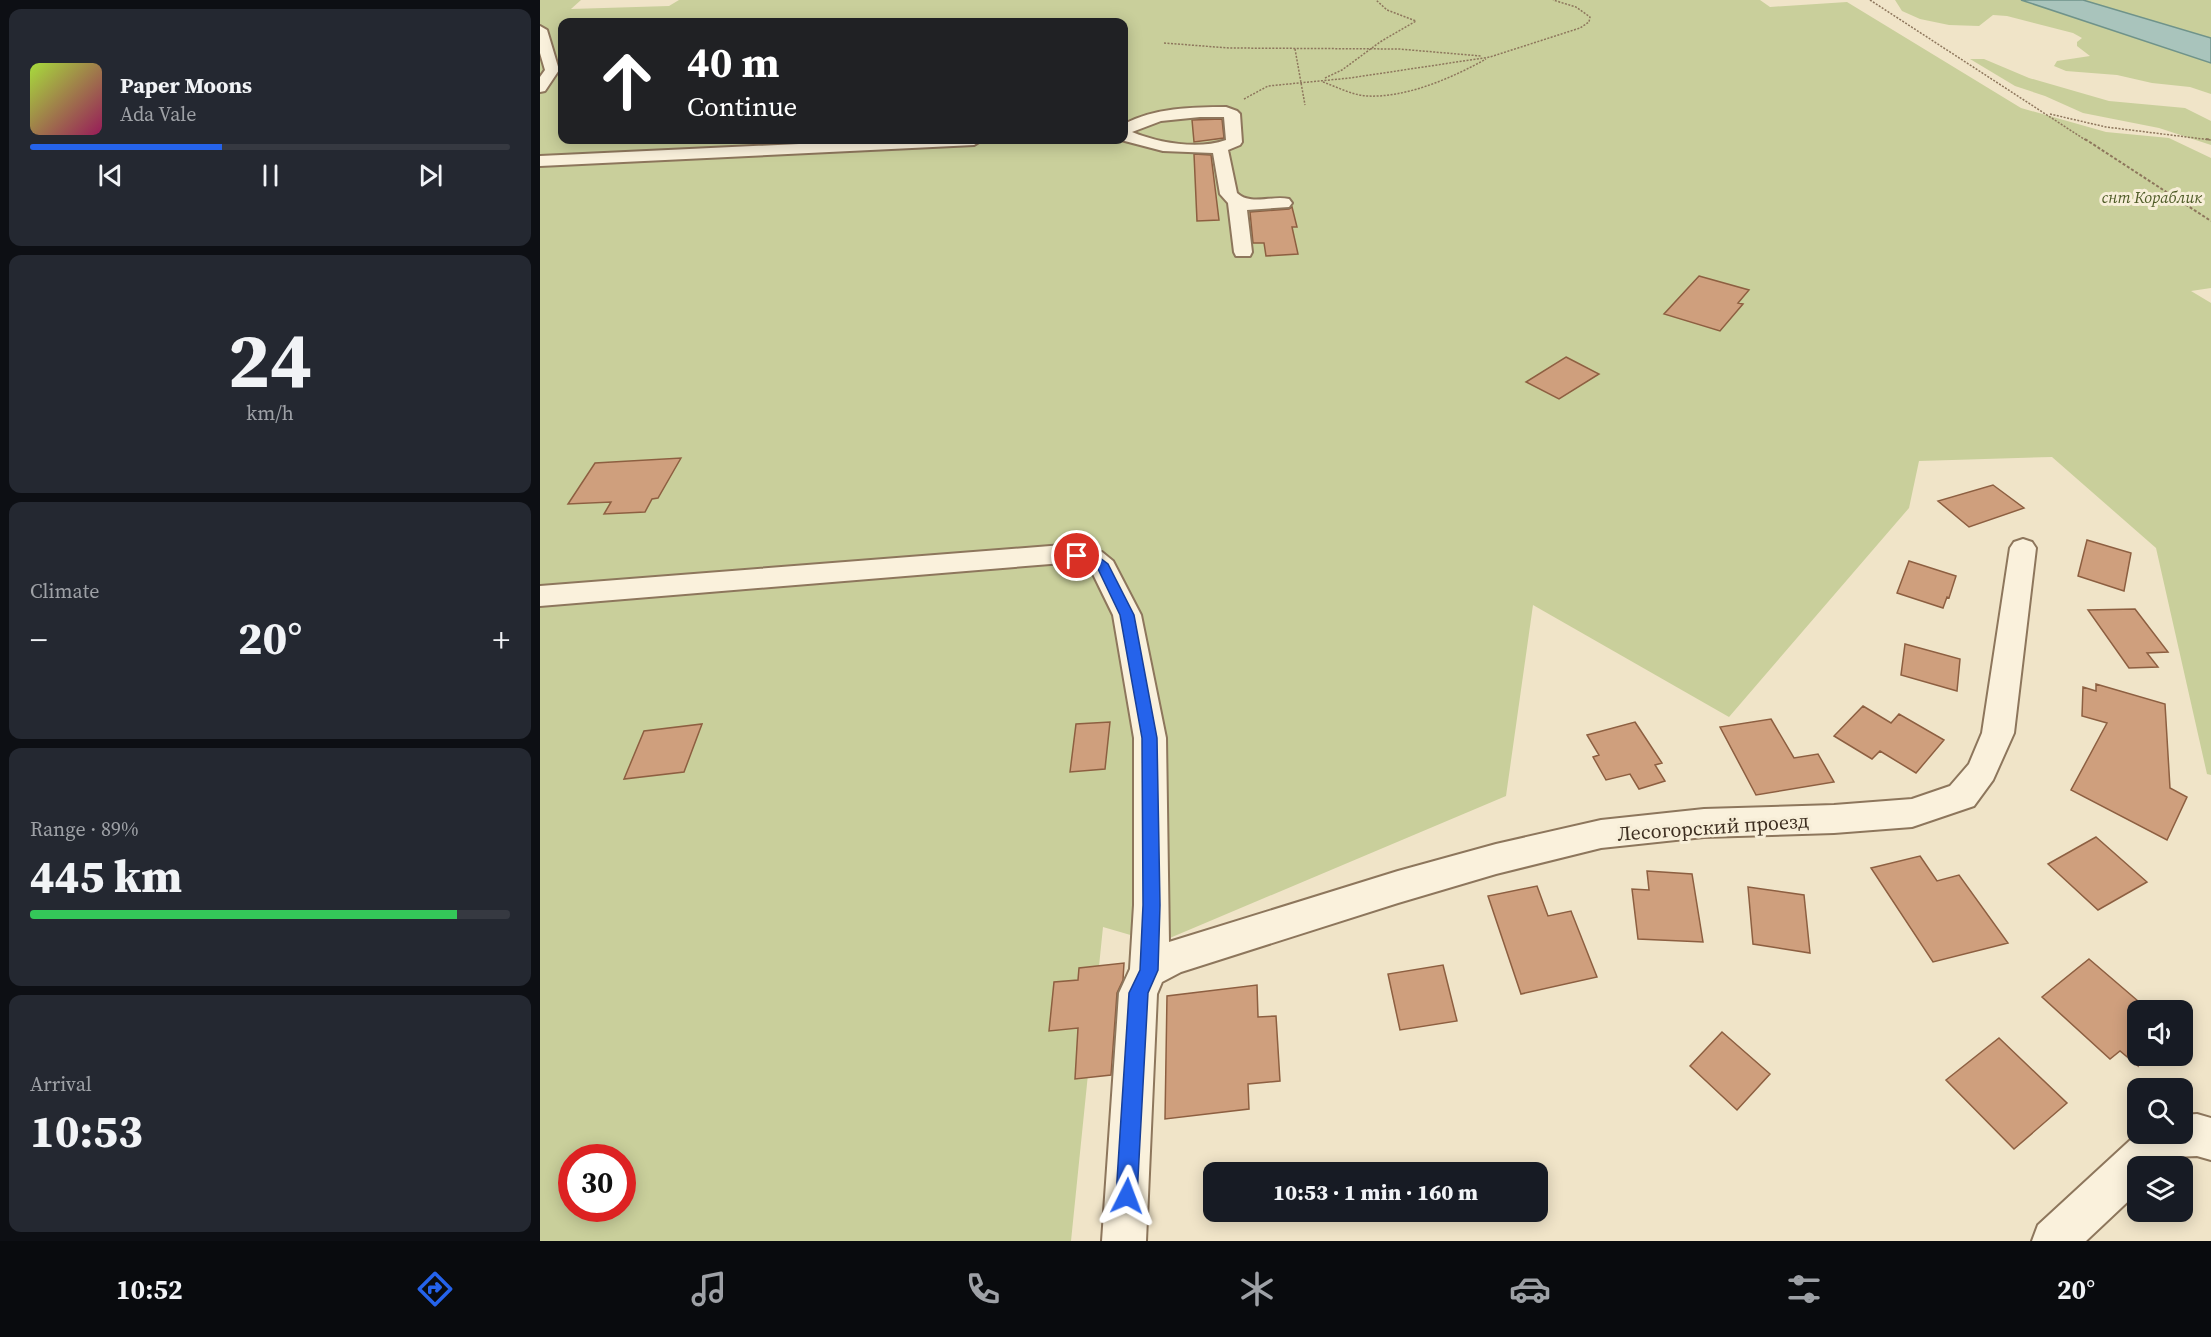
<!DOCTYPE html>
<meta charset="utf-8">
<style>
body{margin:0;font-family:"Source Serif 4",serif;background:#242831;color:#f1f3f6;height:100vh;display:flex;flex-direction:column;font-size:22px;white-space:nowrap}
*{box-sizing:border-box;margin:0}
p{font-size:20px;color:#9ea1a6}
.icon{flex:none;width:33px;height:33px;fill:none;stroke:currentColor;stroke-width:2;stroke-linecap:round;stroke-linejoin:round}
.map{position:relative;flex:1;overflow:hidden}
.drawer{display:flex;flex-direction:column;gap:9px;padding:9px;background:#0d0f14;width:540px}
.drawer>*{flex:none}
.top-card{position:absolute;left:18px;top:18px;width:570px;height:126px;border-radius:12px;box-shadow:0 3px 15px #0003;background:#202124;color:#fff;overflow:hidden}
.controls{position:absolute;left:1587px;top:1000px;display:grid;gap:12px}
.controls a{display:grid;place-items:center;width:66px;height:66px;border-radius:12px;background:#171b24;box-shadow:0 3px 15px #0003;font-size:30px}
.speed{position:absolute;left:18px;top:1144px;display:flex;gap:12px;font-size:30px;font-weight:700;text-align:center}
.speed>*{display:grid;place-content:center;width:78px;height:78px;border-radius:50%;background:#171b24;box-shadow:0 3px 15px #0003;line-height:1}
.speed .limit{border:9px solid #d22;background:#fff;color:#111}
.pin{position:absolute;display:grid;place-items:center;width:51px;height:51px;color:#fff;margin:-26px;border:3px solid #fff;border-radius:50%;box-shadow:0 2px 6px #0007}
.me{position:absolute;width:66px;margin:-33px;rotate:3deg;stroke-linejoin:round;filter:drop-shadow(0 0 4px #0008)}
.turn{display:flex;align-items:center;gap:21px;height:126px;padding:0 30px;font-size:27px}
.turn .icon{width:78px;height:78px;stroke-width:2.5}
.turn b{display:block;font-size:42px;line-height:51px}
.big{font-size:45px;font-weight:800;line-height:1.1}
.drawer .widget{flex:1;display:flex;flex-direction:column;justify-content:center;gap:9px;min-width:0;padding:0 21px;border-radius:12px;background:#242831}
.drawer .dial{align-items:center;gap:0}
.dial b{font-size:78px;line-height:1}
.song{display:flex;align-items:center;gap:18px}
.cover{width:72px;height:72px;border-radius:9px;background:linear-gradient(135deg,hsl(80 70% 55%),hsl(330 70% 35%))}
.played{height:6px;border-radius:3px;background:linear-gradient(90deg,#2563eb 40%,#363941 40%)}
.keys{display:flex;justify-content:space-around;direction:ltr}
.heat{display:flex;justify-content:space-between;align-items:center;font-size:33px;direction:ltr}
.charge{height:9px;border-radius:4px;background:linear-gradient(90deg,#34c759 89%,#363941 0)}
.trip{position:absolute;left:663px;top:1162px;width:345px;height:60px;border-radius:12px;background:#171b24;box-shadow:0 3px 15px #0003;font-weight:800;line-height:60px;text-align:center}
.tabs{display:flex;height:96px;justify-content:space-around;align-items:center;background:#090b0e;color:#9ea1a6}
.tabs .icon{width:42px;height:42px}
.tabs .active{color:#2563eb}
.tabs b{font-size:27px;color:#f1f3f6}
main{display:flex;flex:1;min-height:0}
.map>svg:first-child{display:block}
</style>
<main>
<section class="drawer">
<div class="widget">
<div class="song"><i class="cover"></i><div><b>Paper Moons</b><p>Ada Vale</p></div></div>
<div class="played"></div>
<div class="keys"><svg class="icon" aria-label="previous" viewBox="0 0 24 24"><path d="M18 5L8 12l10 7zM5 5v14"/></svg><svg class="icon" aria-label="pause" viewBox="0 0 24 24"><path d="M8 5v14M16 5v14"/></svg><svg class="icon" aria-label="next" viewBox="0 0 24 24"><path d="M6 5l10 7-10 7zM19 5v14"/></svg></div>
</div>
<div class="widget dial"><b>24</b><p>km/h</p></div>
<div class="widget"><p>Climate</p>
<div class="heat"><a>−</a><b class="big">20°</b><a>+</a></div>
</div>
<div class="widget"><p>Range · 89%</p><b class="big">445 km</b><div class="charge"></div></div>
<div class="widget"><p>Arrival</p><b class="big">10:53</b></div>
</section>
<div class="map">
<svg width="1671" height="1241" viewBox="0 0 1671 1241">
<rect width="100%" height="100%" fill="#f0e4c8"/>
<!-- green -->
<path fill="#c9cf9b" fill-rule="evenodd" d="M 0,0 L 41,0 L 31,9 L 129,6 L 139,0 L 1220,0 L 1230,7 L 1307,2 L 1481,108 L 1566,132 L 1629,138 L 1671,158 L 1671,288 L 1651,291 L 1671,303 L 1671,775 L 1667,774 L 1616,548 L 1512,457 L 1379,461 L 1369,508 L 1189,717 L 993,605 L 966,796 L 618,943 L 563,927 L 531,1241 L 0,1241 ZM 22,22 L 584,22 L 584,140 L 22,140 ZM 32,1158 L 82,1158 L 82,1209 L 32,1209 Z
M 1355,0 L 1481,0 L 1671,63 L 1671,94 L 1650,87 L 1612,83 L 1577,75 L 1526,71 L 1514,66 L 1517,61 L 1550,56 L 1537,46 L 1537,42 L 1542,38 L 1533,33 L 1467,16 L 1453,15 L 1439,26 L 1409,25 L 1380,19 L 1362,11 Z
M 1543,0 L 1671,0 L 1671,38 Z
M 1430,59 L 1444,59 L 1489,78 L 1569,101 L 1645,108 L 1671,121 L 1671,145 L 1619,128 L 1543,113 L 1505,96 L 1475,86 Z"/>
<!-- water -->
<path fill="#a9c4bc" stroke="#6f938a" stroke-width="1.5" d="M 1481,0 L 1543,0 L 1671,38 L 1671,63 Z"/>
<!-- building -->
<path fill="#cf9f7d" stroke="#8d5f41" stroke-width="1.5" d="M 682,119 L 684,138 L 654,142 L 652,120 Z
M 654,154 L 671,155 L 679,220 L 657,221 Z
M 752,207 L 757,227 L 752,227 L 758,254 L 726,256 L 724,243 L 713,243 L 710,212 L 749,209 Z
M 1159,276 L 1209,290 L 1198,303 L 1203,304 L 1180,331 L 1124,314 Z
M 1026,357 L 1059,374 L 1019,399 L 986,382 Z
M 141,458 L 118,498 L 112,499 L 105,512 L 64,514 L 71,502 L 28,504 L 55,463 Z
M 1453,485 L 1484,508 L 1429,527 L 1398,501 Z
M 1547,540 L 1591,553 L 1584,591 L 1538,576 Z
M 1369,561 L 1416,576 L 1409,598 L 1407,597 L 1403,608 L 1357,593 Z
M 1595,609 L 1628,652 L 1607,653 L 1618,667 L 1589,668 L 1548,610 Z
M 1365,644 L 1420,659 L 1417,691 L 1361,675 Z
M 1556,684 L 1625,704 L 1630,788 L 1647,797 L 1627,840 L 1531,790 L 1567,723 L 1542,716 L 1543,687 L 1556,691 Z
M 1323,706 L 1351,723 L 1359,714 L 1404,740 L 1376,773 L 1340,751 L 1332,759 L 1294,736 Z
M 1231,719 L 1254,758 L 1278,754 L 1294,782 L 1216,795 L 1180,727 Z
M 570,722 L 565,769 L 530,772 L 536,724 Z
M 1095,722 L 1122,763 L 1115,765 L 1125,781 L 1099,789 L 1090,774 L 1066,780 L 1053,757 L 1059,755 L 1047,735 Z
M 162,724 L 144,772 L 84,779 L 104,731 Z
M 1556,837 L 1607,882 L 1558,910 L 1508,864 Z
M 1380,856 L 1397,881 L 1419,875 L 1468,943 L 1393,962 L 1331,868 Z
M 1107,871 L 1152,874 L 1163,942 L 1098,939 L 1092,889 L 1109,890 Z
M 997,886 L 1008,916 L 1031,911 L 1057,977 L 981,994 L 948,896 Z
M 1208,887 L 1264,895 L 1270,953 L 1213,944 Z
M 1549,959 L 1598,1001 L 1598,1066 L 1580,1051 L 1570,1059 L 1502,997 Z
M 584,963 L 583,980 L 577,993 L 571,1075 L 535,1079 L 538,1028 L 509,1031 L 514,982 L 538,980 L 539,968 Z
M 903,965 L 917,1021 L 860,1030 L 848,974 Z
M 717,985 L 718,1017 L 736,1016 L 740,1081 L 708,1084 L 709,1109 L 625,1119 L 627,996 Z
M 1182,1032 L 1230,1074 L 1197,1110 L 1150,1066 Z
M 1459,1038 L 1527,1103 L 1474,1149 L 1406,1080 Z"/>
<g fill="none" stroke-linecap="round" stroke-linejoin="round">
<defs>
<path id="minor" d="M 0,26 L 7,30 L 19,70 L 5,91 L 0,92 L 0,77 L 5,70 L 0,53 Z
M 686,107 L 697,111 L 700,114 L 702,142 L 700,145 L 688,150 L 697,193 C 711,206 732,195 749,199 L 752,203 L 749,207 L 707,210 L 712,252 L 710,256 L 696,256 L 694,252 L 688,203 L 680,194 L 673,153 L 623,151 L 581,140 L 584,140 L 584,124 C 615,108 651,107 686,107 ZM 660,117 L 684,117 L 686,140 C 658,150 619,143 592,132 L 621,121 Z
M 344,140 L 442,140 L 434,145 L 0,166 L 0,156 Z
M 1483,539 L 1492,542 L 1496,548 L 1474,733 L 1453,780 L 1434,806 L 1372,827 L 1294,833 L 1164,837 L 1061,848 L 956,874 L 858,903 L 641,972 L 622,982 L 617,994 L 606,1241 L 562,1241 L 579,993 L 590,969 L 594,905 L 594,738 L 573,615 L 552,572 L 544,566 L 523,563 L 0,606 L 0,586 L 523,545 L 562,552 L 573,561 L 601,615 L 626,738 L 629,942 L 858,871 L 956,844 L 1061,820 L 1164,809 L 1294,805 L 1372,799 L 1410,786 L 1429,764 L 1442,733 L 1470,548 L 1474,542 Z
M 1657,1114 L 1671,1118 L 1671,1160 L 1657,1156 L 1633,1157 L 1623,1167 L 1598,1167 L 1598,1192 L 1546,1241 L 1492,1241 L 1498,1225 L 1598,1133 L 1642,1134 L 1642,1115 Z"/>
</defs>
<!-- minor casing -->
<use href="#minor" stroke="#8d765c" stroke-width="4"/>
<!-- path-far1 -->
<path stroke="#8d765c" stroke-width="1.5" stroke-dasharray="2 1.5" stroke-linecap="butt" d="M 1330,0 L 1547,141
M 624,43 L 689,48 L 859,49 L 941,56
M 755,49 L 765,105
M 785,78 L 802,70 L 840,42 L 876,21 L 847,10 L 836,0
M 783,82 C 797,87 812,95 827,96 C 866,98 912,78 946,59
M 704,99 L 728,86 L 810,78 L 950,57 L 1040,28 L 1049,22 L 1050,17 L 1036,7 L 1013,0
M 1510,114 L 1566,127 L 1671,140"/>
<!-- path -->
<path stroke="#8d765c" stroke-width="2" stroke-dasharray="3 2" stroke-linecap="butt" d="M 1545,139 L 1671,221
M 1666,139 L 1671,140"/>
<!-- minor -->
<use href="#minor" fill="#faf1dc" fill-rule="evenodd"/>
</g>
<!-- route -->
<path fill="#2563eb" stroke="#184099" stroke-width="1.5" d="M 537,552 L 556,555 L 568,564 L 594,615 L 617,738 L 620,905 L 618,970 L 608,993 L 597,1196 L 594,1203 L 587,1206 L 579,1203 L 576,1196 L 589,993 L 600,970 L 603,905 L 602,738 L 580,615 L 558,569 L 548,562 L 533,559 L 531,556 L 533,553 Z"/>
<g text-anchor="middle" stroke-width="6" stroke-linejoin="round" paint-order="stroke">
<!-- far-park labels -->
<g font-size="16" font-style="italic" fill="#4d5a26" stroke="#f7eed8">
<text x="1612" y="203">снт Кораблик</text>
</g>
<!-- street labels -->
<g font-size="20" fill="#3d2e20" stroke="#f7eed8">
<text transform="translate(1173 827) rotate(-4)" y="7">Лесогорский проезд</text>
</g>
</g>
</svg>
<div class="controls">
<a><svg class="icon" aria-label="sound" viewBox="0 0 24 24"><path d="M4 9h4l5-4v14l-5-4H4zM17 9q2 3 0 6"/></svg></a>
<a><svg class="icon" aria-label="search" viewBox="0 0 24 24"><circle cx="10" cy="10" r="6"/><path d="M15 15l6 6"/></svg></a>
<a><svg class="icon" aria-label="layers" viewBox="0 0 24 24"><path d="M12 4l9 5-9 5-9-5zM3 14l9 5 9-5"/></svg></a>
</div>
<div class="speed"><div class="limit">30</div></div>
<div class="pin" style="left:537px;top:556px;background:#d93025"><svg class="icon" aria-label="arrive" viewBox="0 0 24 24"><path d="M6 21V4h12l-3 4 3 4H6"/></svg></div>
<svg class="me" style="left:587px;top:1196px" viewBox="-20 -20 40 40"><path d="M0-17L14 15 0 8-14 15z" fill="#2563eb" stroke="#fff" stroke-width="4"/></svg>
<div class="trip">10:53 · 1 min · 160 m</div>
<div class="top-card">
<div class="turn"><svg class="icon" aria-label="ahead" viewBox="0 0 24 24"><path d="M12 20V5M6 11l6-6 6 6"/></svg><div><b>40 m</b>Continue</div></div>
</div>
</div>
</main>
<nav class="tabs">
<b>10:52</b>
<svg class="icon active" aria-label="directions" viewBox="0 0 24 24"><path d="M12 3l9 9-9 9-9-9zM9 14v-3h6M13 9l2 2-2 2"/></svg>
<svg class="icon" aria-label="music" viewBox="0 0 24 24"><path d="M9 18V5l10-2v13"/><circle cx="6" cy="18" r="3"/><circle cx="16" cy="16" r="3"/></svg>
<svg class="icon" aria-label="phone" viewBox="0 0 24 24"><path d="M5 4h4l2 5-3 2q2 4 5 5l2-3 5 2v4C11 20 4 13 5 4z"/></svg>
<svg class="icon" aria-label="climate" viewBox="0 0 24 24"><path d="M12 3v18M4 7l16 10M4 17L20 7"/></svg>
<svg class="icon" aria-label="car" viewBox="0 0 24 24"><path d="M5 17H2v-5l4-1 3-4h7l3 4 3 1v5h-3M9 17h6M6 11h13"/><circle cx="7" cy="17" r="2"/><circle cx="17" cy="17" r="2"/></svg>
<svg class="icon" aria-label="filters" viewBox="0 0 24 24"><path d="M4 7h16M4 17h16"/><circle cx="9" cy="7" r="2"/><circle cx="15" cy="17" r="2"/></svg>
<b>20°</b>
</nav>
